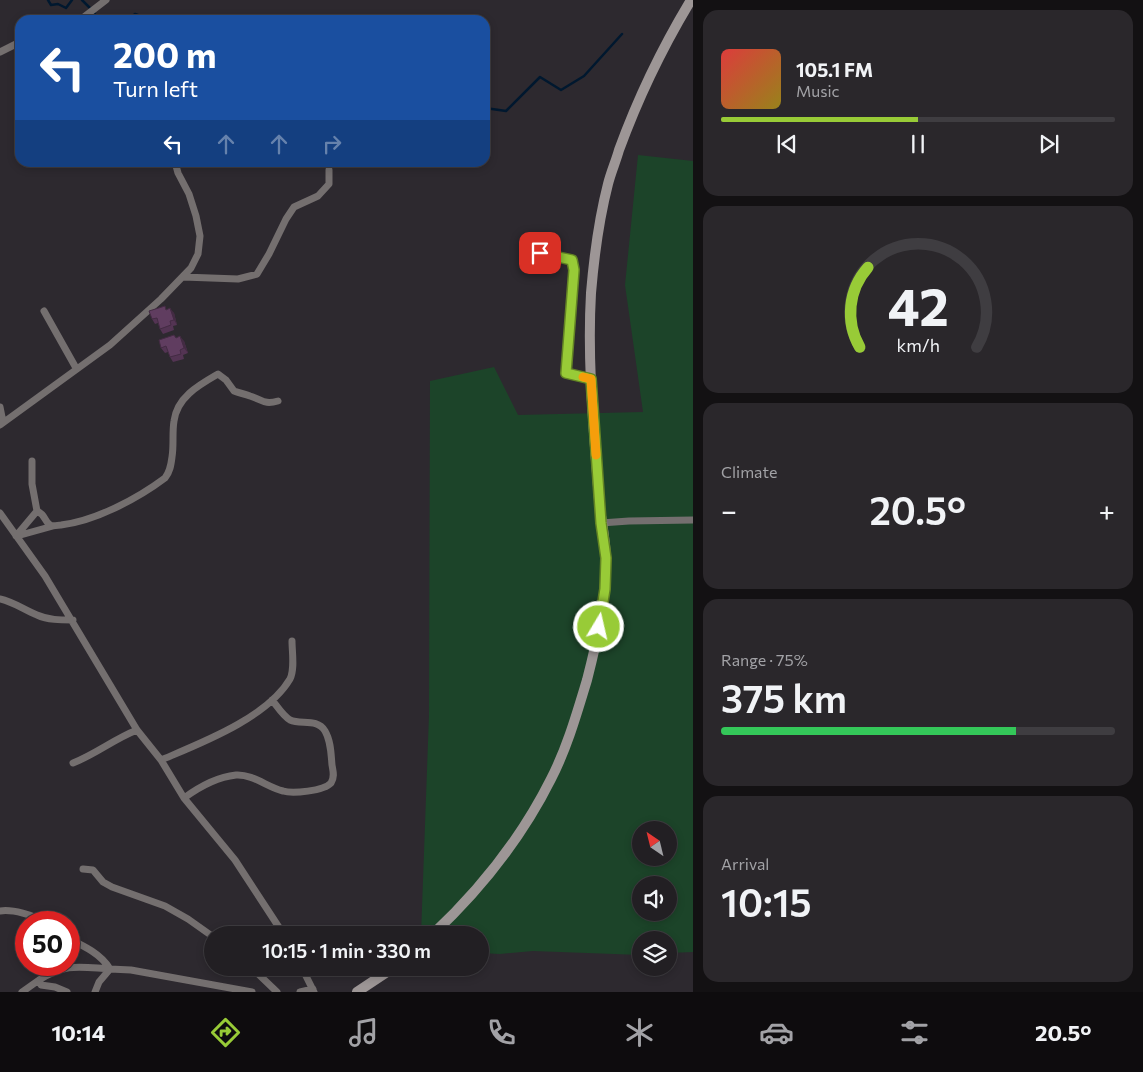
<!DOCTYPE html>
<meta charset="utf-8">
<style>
body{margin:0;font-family:Commissioner,sans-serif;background:#2a272b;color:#f1f3f6;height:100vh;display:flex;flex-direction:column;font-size:19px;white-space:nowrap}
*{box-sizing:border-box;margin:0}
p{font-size:16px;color:#a2a2a6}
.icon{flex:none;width:28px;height:28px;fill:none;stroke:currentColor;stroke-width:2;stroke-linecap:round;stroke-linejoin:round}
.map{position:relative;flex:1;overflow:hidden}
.side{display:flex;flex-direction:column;gap:10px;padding:10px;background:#131113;width:450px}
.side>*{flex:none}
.top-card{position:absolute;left:15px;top:15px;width:475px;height:152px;border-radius:15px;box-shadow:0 2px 8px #0003,0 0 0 1px #3f3d41;background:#1a4fa0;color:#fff;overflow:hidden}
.needle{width:32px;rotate:325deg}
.buttons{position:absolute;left:632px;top:821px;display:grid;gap:10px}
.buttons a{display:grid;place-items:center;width:45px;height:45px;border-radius:50%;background:#221f23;box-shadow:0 2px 8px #0003,0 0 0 1px #3f3d41;font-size:25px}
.speed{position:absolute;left:15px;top:911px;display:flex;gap:10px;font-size:25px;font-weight:700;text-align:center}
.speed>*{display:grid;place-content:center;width:65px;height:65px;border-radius:50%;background:#221f23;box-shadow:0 2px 8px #0003,0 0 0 1px #3f3d41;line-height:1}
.speed .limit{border:8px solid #d22;background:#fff;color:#111}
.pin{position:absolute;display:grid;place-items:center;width:42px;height:42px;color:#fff;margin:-21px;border-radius:10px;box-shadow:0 2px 8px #0006}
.me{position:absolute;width:55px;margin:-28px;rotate:9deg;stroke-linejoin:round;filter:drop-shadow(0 0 4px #0008)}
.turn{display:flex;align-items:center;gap:18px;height:105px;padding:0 15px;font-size:22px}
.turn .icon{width:65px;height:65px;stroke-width:2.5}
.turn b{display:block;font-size:35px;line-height:42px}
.lanes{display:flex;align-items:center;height:48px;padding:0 15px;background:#0003;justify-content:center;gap:25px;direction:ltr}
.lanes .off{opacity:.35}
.big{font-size:38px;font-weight:600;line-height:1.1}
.side .tile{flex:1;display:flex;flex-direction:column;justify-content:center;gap:8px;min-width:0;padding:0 18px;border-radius:15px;background:#2a272b}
.side .dial{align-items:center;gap:0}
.dial svg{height:130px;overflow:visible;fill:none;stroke:#3f3d41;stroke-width:7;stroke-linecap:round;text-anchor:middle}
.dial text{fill:#f1f3f6;stroke:none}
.song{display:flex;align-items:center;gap:15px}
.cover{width:60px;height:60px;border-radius:8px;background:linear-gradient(135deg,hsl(0 70% 55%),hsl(50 70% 35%))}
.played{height:5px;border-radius:2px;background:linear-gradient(90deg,#98cb37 50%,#3f3d41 50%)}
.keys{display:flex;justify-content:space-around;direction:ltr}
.heat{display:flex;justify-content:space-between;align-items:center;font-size:28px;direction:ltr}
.charge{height:8px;border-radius:4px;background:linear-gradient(90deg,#34c759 75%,#3f3d41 0)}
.trip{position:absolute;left:204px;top:926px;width:285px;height:50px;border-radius:25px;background:#221f23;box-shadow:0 2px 8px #0003,0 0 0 1px #3f3d41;font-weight:600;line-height:50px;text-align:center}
.tabs{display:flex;height:80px;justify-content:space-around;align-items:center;background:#0e0c0e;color:#a2a2a6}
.tabs .icon{width:35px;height:35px}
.tabs .current{color:#98cb37}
.tabs b{font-size:22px;color:#f1f3f6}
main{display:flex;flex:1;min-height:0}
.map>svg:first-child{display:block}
</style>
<main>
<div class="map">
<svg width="693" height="992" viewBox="0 0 693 992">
<rect width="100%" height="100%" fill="#2d292f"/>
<!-- green -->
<path fill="#1c4429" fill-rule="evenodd" d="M 638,155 L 693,161 L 693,952 L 669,953 L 669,940 L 641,940 L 641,955 L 533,951 L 500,954 L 480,953 L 480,935 L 421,935 L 429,715 L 430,381 L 494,367 L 518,415 L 643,412 L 625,285 ZM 641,830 L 669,830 L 669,858 L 641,858 ZM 641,885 L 669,885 L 669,912 L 641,912 Z"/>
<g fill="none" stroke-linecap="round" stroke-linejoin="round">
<!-- stream -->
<path stroke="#00182f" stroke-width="2.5" d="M 48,0 L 51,5 L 58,4 L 66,8 L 72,0
M 82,0 L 92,10 L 99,20
M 129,20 L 135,14 C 144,18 158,19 168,20
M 485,108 L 506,111 L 540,77 L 561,90 L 584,76 L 622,34"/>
<!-- street -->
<path stroke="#746f6f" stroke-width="7" d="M 80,20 L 106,0
M 0,52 L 20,42
M 540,253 L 572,260 L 574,270 L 572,287 L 572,315 L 566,373 L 591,379
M 183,277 L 238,279 L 257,274 L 269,254 L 286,219 L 294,207 L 318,196 L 329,184 L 329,170
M 44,311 L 76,368
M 0,407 L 3,422
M 0,425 L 110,345 L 161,299 L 191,268 L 198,254 L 200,236 L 196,216 L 189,194 L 178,173 L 175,162
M 32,461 L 32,484 L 37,511
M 0,513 L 45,576 L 137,730 L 161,760 L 184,798 L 235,860 L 284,935
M 601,523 L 629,521 L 693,520
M 16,536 L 37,511 C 46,515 44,521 50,525 C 53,527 58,525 61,525 C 95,521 137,499 165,478 C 170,472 171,465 172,457 C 174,445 172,433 174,421 C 177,397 199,385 218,374 L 226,380 L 234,391 C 239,393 245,394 250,396 C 263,400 264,405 278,401
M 17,536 L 53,526
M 0,599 C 14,602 24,610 37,615 C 48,620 60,620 73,620
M 161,760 C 201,743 267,718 290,679 C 295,669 292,652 292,641
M 73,763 C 96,754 114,739 137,730
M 184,798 C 199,787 217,777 236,775 C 253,774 267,787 283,791 C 292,794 324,791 331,783 C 335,777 333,771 332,765 C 331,754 331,741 325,731 C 317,718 301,725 290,720 C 283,716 277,706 272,700
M 83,869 L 93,870 L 103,882 L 112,887 L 165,906 L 188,919 L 212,936
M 0,911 C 12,909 34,915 44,922
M 69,939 C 84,946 101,954 110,969
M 252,968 L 277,992
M 302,968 L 314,992
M 39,980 C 67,963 78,967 110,969
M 22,992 L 39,980 L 41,985 L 55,987 L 67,992
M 95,992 L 99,982 L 110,969 L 131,970 L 252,992
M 300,992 L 313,989"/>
<!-- secondary -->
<path stroke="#9d9696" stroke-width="10" d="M 432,935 C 480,890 521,839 551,779 C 567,748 577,713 587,680 C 597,641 606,601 606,560 C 606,541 601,520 599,500 C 594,432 587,362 591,293 C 594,257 599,219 608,184 C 611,172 616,161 619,150 C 638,98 662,48 691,0
M 357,992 L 393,968"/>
</g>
<!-- wall -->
<path fill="#533453" d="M 167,309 L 174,313 L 177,325 L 173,326 L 174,330 L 163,334 L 160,329 L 158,323 L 155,324 L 152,319 Z
M 177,338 L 184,341 L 188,353 L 183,355 L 184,359 L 173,362 L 170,357 L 168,352 L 165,353 L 161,348 Z"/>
<!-- shaded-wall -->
<path fill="#432b43" d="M 170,308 L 174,313 L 177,325 L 174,320 Z
M 180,336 L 184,341 L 188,353 L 184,348 Z"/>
<!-- building -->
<path fill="#603d60" stroke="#432b43" d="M 165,306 L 166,310 L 170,308 L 174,320 L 170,321 L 171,325 L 160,329 L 157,318 L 152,319 L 149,311 Z
M 174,335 L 176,338 L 180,336 L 184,348 L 180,350 L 181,354 L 170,357 L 166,346 L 161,348 L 159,340 Z"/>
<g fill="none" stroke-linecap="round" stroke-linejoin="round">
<defs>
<path id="route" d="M 540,253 L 572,260 L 574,270 L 566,373 L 591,379 L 601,523 L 606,558 L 605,589 L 599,627"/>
</defs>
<!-- route casing -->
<use href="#route" stroke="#638424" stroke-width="12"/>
<!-- route -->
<use href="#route" stroke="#98cb37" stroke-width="9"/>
<!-- slow -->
<path stroke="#f59e0b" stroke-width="9" d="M 583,377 L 591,379 L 596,455"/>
</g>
</svg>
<div class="buttons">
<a><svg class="needle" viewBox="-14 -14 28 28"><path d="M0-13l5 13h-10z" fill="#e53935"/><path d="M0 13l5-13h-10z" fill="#a2a2a6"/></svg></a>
<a><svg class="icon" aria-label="sound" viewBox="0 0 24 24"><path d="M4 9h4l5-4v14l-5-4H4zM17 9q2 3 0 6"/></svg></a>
<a><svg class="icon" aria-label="layers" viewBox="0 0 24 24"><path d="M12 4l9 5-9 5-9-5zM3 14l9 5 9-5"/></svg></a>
</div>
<div class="speed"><div class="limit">50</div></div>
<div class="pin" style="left:540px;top:253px;background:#d93025"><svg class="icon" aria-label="arrive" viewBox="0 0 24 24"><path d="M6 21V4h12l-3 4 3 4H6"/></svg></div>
<svg class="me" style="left:599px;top:627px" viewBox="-20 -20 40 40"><circle r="17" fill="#98cb37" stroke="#fff" stroke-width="3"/><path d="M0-11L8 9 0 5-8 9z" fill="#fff"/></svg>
<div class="trip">10:15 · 1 min · 330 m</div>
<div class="top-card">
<div class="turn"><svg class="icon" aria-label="left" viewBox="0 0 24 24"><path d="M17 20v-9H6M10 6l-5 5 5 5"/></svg><div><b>200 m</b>Turn left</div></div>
<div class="lanes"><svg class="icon" aria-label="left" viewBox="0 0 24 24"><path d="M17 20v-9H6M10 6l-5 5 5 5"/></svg><svg class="icon off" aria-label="ahead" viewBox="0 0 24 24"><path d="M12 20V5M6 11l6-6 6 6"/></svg><svg class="icon off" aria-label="ahead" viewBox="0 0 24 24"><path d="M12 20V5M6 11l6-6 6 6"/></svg><svg class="icon off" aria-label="right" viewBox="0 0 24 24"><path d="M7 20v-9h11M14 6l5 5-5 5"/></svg></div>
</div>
</div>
<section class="side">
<div class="tile">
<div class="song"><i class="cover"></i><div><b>105.1 FM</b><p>Music</p></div></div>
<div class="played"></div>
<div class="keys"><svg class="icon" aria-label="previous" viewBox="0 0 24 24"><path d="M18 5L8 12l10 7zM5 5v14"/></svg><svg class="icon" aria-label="pause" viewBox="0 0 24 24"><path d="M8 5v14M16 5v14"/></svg><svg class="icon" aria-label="next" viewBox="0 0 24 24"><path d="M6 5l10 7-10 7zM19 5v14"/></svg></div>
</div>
<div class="tile dial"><svg viewBox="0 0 100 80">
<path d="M14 69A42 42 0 1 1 86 69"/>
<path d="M14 69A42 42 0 0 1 19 20" stroke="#98cb37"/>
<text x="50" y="56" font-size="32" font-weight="700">42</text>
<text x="50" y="72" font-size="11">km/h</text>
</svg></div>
<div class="tile"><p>Climate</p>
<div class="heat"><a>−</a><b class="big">20.5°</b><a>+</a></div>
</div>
<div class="tile"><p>Range · 75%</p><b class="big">375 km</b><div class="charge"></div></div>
<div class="tile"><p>Arrival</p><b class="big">10:15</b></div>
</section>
</main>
<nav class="tabs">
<b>10:14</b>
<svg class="icon current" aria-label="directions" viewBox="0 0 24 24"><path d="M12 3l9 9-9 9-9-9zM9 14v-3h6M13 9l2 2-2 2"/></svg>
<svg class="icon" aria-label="music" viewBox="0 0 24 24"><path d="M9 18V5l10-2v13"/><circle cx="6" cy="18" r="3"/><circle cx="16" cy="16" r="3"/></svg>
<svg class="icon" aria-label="phone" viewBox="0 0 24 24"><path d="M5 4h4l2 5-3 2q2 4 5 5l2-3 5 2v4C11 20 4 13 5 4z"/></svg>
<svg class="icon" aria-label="climate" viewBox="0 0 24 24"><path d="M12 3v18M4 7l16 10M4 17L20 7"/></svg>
<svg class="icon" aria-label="car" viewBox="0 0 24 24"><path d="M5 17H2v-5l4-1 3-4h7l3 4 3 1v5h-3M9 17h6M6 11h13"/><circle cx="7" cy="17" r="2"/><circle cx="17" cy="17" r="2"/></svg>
<svg class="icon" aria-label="filters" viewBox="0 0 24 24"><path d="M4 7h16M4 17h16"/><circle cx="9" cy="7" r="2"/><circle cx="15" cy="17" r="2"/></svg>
<b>20.5°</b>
</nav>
